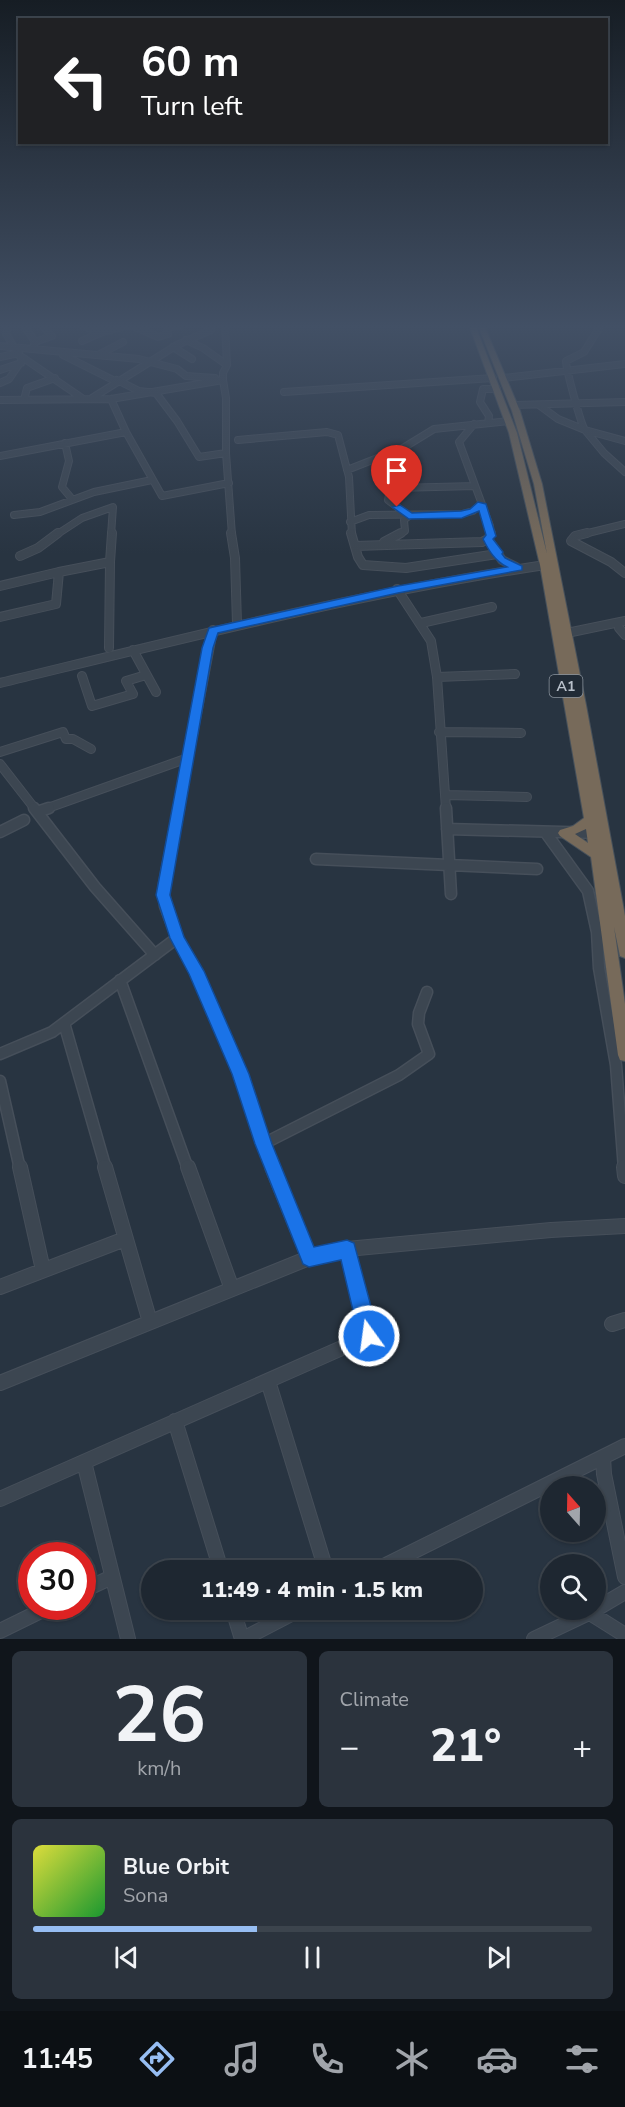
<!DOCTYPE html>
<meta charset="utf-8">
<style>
body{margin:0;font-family:"Nunito Sans",sans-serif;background:#2b333d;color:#f1f3f6;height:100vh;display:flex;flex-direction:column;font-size:22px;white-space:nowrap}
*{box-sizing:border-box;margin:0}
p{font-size:20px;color:#a1a5ab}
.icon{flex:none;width:33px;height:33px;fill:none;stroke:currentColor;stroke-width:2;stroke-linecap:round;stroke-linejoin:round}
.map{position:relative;height:1639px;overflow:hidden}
.details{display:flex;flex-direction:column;gap:12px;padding:12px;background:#10151b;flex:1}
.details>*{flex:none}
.top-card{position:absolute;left:18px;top:18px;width:590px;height:126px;border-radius:0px;box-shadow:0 2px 4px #0004,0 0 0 2px #3c444d;background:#202124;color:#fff;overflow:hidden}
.needle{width:39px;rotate:340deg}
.controls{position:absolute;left:540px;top:1476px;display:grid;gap:12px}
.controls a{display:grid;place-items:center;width:66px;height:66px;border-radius:50%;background:#1e2731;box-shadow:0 2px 4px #0004,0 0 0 2px #3c444d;font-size:30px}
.speed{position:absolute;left:18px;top:1542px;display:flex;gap:12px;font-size:30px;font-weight:700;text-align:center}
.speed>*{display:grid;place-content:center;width:78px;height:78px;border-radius:50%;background:#1e2731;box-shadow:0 2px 4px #0004,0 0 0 2px #3c444d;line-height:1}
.speed .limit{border:9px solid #d22;background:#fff;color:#111}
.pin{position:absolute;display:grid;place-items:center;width:51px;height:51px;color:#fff;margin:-62px -26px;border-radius:50% 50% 50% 0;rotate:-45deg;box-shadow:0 0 6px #0007}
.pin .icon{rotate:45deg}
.me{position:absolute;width:66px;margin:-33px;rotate:346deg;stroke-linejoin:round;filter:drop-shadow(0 0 4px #0008)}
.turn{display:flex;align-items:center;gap:21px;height:126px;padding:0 24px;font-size:27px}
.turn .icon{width:78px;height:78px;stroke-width:2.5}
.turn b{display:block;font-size:42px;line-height:51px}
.big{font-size:45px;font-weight:800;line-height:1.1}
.details .widget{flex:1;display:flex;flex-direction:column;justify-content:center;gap:9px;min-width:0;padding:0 21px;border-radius:9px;background:#2b333d}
.details .dial{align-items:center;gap:0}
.dial b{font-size:78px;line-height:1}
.song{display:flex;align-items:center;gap:18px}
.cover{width:72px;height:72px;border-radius:9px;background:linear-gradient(135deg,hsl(60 70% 55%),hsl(130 70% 35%))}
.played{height:6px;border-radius:3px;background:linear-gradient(90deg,#97bef3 40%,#3c444d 40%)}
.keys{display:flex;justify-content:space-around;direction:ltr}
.heat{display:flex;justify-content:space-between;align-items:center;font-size:33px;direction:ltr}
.details .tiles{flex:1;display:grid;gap:12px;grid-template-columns:1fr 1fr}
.widget:last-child{grid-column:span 2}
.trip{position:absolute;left:141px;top:1560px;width:342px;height:60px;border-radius:30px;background:#1e2731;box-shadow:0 2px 4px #0004,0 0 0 2px #3c444d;font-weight:800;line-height:60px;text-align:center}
.dock{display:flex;height:96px;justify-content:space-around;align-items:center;background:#0c1014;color:#a1a5ab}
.dock .icon{width:42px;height:42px}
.dock .on{color:#97bef3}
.dock b{font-size:27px;color:#f1f3f6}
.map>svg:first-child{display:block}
</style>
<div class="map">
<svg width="625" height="1639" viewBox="0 0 625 1639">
<rect width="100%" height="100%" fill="#283441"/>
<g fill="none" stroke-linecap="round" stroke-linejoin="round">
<defs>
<path id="minor-far3" d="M 24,325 L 35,342 L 34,345
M 81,325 L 100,333 L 82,341
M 131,325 L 158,337 L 168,334
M 601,325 L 584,352 L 566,361 C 566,369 581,425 585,430 L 625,441
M 167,328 L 181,325
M 100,333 L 129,325
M 186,340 L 203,348 L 227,365
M 35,342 L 52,336 L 42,325
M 0,346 L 139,359 L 177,369 L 186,376 L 215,378
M 173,347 L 192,359
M 100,354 L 123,342
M 63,355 L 115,381
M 0,357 L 19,353
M 22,357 L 82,398
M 0,370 L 21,363
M 503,378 L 625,364
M 117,380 L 139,391 L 156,393 L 177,421 L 199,457 L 226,453 L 232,535
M 223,380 L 226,398 L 226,453
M 0,383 L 9,379 L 22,360 L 6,334 L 9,325
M 284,392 L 493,378
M 92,398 L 177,345 L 211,330 L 211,325
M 111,399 L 126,432 L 162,496 L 229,483
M 0,400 L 111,399 L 223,380 L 223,373 L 227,365 L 225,325
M 24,400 L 27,388 L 55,378
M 514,405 L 625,402
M 539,405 L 558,419 L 585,430 L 604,453 L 625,472
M 488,423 L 489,416 L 480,402 L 483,389 L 497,389
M 474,424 L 459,442 L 490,526 L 491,535
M 238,440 L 327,432 L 338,435 L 349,477 L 352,535
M 65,443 L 69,461 L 62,487 L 72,499
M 0,456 L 126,432
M 347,470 L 403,448 L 434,429 L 509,421
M 14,515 L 40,512 L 94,492 L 152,480
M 409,516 L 388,500 L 389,495 L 396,488 L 475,486
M 350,522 L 369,515 L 462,514 L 473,511 L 481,504
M 56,535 L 82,518 L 113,507 L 111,535
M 398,535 L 405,531 L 404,520 L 409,516
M 580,535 L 625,524"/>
<path id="minor-far2" d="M 231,533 L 235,558 L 237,624
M 351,533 L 358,557 L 363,565 L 406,568 L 497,554
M 491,533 L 488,539 L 502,560 L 516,567
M 587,533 L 575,536 L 571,541 L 611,562 L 625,573
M 384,542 L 401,533
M 355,546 L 482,542 L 488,539
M 20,556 L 38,548 L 58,533
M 0,586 L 59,572
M 397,589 L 431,641 L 437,677 L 446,809
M 0,617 L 56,604 L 59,572 L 110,562 L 112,533
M 421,623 L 492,607
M 619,628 L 625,635
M 567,633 L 625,621
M 109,648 L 110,562
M 133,650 L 156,692
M 82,676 L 92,706 L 133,694 L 126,681 L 146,675
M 437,677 L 515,674
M 0,683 C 181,639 361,593 545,565
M 439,732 L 521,733
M 0,752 L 63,732 L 66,739 L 73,739 L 91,749
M 0,764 L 35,809
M 446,795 L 527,797
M 45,809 L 188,758
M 179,809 L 213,630"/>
<path id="minor-far1" d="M 34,808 L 95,887 L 155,955
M 446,808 L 451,894
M 37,812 L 49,808
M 447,829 L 598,833
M 0,832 L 24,820
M 546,833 L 588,891 L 597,932 L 599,968 L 616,1065 L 624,1169
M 316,859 L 537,869
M 177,938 L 196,971 L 241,1074 L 273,1169
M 120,980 L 188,1169
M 64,1023 L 106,1169
M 0,1054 L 52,1032 L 177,938 L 165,906 L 164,884 L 179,808
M 0,1081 L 20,1169
M 263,1144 L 399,1075 L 429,1054 L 418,1024 L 419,1013 L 427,992"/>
<path id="minor" d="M 20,1167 L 43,1270
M 105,1167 L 150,1322
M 188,1167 L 232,1289
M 272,1167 L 309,1258
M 624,1167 L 625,1176
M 0,1287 L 125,1239
M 612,1324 L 625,1320
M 268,1381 L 326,1570
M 0,1383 L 309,1258 L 347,1249 L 551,1230 L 625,1226
M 175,1421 L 221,1570
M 603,1457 L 604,1474 L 625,1577
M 84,1462 L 128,1639
M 0,1499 L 369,1336 L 348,1251
M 376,1570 L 625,1446
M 82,1591 L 112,1577
M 596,1609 L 625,1592
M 233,1610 L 242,1639
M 590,1613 L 625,1635
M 0,1631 L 51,1606
M 243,1639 L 299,1610
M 534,1639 L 595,1610"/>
<path id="highway" d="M 469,325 L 475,325 L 517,433 L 547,554 L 534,484 L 512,411 L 478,325 L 484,325 L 520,411 L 542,484 L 586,705 L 625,916 L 625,958 L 620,956 L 614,927 L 625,1004 L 625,1061 L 620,1060 L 618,1055 L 591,857 L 560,836 L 558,833 L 560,830 L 573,826 L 584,818 L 540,565 L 509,433 ZM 586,829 L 588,843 L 575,834 Z"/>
</defs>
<!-- minor-far3 casing -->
<use href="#minor-far3" stroke="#464f5a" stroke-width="8"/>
<!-- minor-far2 casing -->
<use href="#minor-far2" stroke="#464f5a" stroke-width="10"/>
<!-- minor-far1 casing -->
<use href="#minor-far1" stroke="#464f5a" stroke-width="13"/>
<!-- minor casing -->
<use href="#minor" stroke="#464f5a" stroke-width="16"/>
<!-- highway casing -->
<use href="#highway" stroke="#47515b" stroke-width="2"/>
<!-- minor-far3 -->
<use href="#minor-far3" stroke="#3c4651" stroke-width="6"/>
<!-- minor-far2 -->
<use href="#minor-far2" stroke="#3c4651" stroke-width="8"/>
<!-- minor-far1 -->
<use href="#minor-far1" stroke="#3c4651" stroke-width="10"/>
<!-- minor -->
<use href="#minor" stroke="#3c4651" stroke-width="14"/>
<!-- highway -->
<use href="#highway" fill="#776a5a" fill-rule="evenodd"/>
</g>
<!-- sky -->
<linearGradient id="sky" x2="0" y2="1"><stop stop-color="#161d24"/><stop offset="0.59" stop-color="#425065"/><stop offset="1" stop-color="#425065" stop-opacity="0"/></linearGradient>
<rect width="625" height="554" fill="url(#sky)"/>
<!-- route -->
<path fill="#1a73e8" stroke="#114b97" stroke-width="1.5" d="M 478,502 L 486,504 L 496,536 L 493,539 L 503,552 L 502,554 L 505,558 L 522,566 L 522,570 L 398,593 L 218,633 L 213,648 L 170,895 L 184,937 L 204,971 L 249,1074 L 272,1144 L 314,1247 L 347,1240 L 354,1243 L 379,1336 L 376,1343 L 369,1346 L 362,1343 L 359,1336 L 341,1260 L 309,1267 L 303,1264 L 255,1144 L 232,1074 L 189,974 L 170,938 L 156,895 L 202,648 L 209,628 L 398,586 L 507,567 C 495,561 489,551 483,539 L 486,535 L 479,511 L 462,518 L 409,519 L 392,507 L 400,505 L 412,513 L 461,511 L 470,509 Z"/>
<g text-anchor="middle" stroke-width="6" stroke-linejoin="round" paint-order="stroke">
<!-- shield labels -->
<rect fill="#212b36" stroke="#8b949e" stroke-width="1.5" x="549.5" y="675" width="33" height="22" rx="4.5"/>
<g font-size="14" font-weight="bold" fill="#b9c1cb">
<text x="566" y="691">A1</text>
</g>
</g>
</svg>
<div class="controls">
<a><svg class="needle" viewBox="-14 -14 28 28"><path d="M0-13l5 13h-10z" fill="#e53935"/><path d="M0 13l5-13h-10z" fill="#a1a5ab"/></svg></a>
<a><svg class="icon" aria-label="search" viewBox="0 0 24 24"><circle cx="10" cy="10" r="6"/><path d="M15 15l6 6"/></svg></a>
</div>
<div class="speed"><div class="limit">30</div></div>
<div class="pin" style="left:397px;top:507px;background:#d93025"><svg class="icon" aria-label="arrive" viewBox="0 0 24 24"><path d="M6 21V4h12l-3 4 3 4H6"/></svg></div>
<svg class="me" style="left:369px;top:1336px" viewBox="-20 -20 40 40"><circle r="17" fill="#1a73e8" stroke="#fff" stroke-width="3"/><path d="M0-11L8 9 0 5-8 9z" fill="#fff"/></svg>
<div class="trip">11:49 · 4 min · 1.5 km</div>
<div class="top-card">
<div class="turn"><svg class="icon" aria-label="left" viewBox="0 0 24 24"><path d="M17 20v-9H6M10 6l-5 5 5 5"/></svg><div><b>60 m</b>Turn left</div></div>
</div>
</div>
<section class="details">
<div class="tiles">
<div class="widget dial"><b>26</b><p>km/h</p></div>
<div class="widget"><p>Climate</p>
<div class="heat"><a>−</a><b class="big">21°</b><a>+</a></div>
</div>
<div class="widget">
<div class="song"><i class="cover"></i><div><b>Blue Orbit</b><p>Sona</p></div></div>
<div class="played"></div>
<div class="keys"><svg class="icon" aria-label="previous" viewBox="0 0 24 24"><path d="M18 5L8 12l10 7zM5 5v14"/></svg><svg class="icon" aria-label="pause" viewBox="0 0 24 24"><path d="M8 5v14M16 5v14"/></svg><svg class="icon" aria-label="next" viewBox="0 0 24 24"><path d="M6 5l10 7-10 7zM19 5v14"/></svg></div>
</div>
</div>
</section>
<nav class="dock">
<b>11:45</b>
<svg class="icon on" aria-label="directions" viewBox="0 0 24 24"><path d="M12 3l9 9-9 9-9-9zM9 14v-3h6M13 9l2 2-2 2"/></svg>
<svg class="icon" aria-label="music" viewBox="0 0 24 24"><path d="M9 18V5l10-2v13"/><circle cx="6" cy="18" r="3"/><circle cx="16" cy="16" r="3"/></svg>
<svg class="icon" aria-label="phone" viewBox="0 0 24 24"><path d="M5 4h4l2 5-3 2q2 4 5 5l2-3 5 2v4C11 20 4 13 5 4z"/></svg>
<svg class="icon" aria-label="climate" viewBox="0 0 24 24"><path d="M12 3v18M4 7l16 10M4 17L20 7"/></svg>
<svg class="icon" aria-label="car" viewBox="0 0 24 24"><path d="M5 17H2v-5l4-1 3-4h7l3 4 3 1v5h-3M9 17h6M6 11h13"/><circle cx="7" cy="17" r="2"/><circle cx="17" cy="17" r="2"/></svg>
<svg class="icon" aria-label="filters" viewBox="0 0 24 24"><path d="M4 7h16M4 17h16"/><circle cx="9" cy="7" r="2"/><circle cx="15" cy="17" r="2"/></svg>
</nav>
